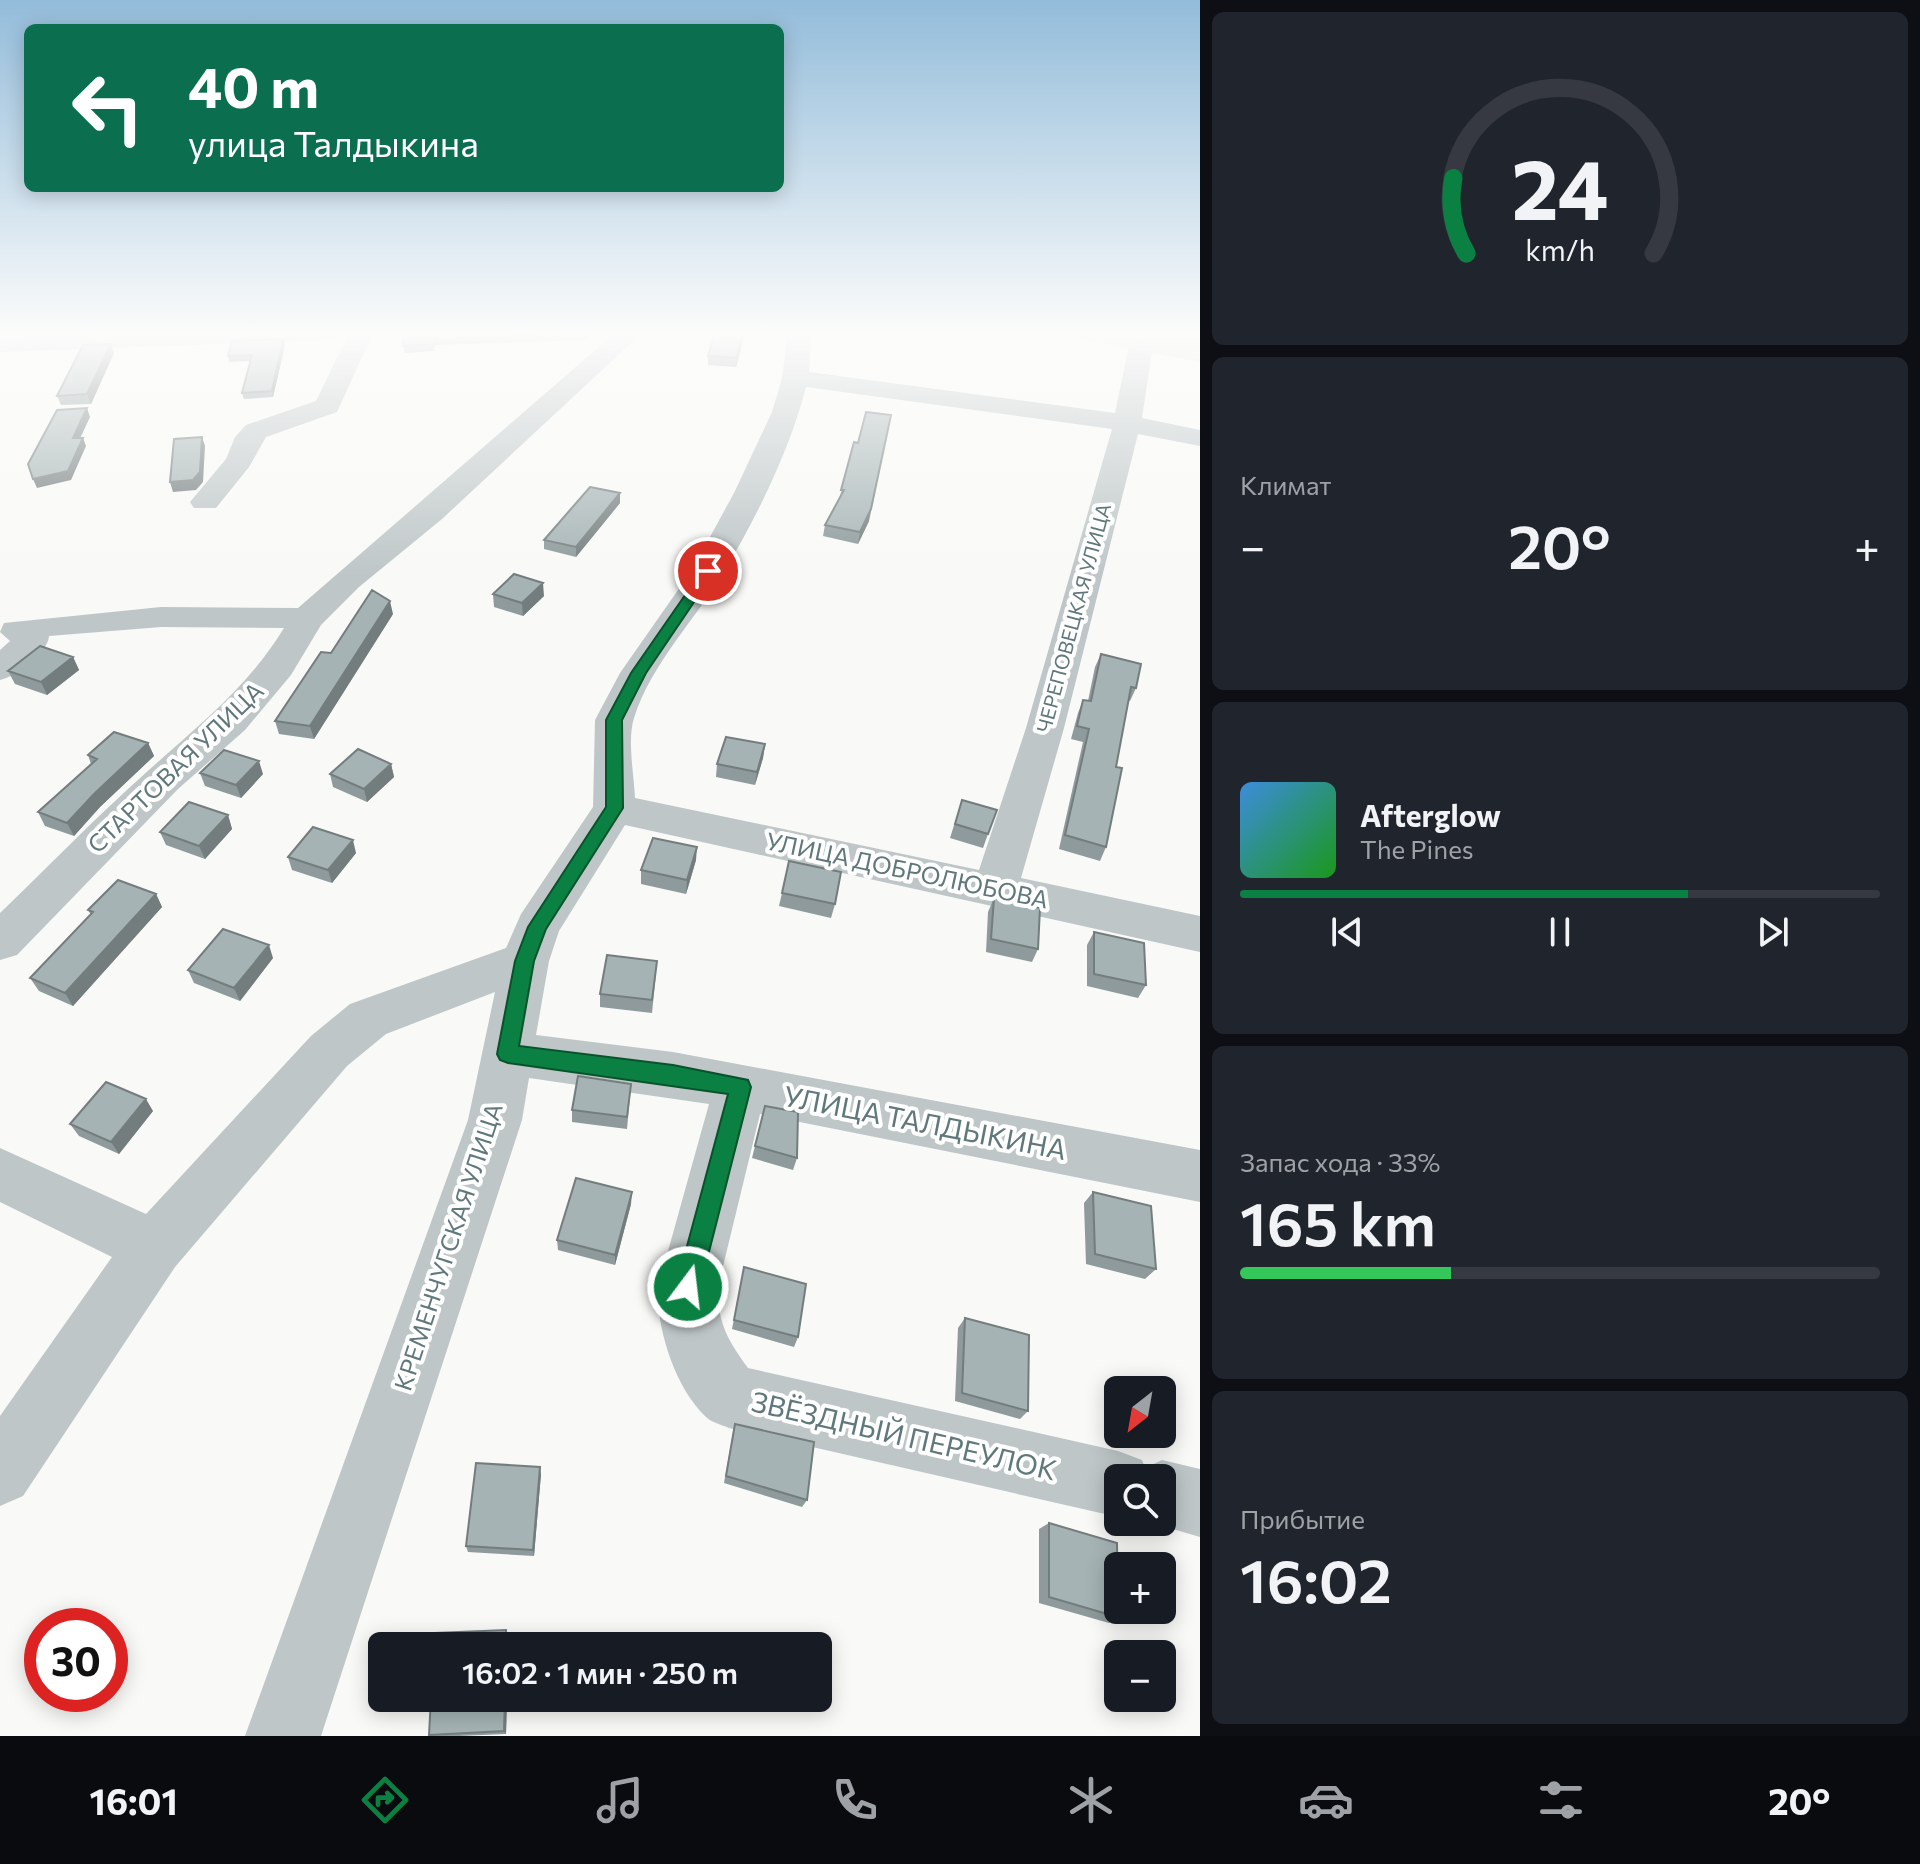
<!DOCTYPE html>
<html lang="ru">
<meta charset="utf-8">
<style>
body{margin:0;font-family:Commissioner,sans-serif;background:#20242c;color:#f1f3f6;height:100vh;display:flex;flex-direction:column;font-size:30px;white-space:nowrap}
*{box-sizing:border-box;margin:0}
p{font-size:26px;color:#9ea1a6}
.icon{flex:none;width:44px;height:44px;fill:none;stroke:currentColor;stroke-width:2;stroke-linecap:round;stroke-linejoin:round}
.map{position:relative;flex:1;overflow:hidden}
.panel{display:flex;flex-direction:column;gap:12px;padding:12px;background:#0d0f14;width:720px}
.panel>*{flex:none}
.guide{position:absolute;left:24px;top:24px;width:760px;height:168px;border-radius:12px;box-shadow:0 4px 20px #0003;background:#0b6e4f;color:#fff;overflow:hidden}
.needle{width:52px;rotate:211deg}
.controls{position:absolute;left:1104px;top:1376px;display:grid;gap:16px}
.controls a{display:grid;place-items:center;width:72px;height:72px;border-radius:12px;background:#171b24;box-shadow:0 4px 20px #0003;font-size:40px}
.speed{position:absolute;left:24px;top:1608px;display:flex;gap:16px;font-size:40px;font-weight:700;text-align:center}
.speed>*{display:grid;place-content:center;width:104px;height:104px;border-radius:50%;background:#171b24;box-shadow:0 4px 20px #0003;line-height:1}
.speed .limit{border:12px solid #d22;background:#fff;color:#111}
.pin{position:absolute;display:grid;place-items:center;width:68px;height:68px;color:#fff;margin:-34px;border:4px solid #fff;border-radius:50%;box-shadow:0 2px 8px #0007}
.me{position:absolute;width:88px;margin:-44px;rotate:15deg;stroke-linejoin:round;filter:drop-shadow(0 0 6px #0008)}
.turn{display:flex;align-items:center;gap:28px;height:168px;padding:0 32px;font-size:36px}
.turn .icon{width:104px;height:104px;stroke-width:2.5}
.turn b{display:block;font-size:56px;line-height:68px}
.big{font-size:60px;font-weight:600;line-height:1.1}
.panel .card{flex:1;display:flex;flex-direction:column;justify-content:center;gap:12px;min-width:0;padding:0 28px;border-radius:12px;background:#20242c}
.panel .dial{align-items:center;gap:0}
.dial svg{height:208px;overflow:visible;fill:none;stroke:#363941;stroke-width:7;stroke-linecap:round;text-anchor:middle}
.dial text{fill:#f1f3f6;stroke:none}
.song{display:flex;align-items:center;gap:24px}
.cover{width:96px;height:96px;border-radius:12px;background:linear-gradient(135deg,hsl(210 70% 55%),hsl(120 70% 35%))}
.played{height:8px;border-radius:4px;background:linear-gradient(90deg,#0b8043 70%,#363941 70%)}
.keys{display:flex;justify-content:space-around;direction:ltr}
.heat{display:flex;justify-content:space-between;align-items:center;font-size:44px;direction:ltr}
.charge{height:12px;border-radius:6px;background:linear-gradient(90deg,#34c759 33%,#363941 0)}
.trip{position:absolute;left:368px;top:1632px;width:464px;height:80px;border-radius:12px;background:#171b24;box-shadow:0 4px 20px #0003;font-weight:600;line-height:80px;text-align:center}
.tabs{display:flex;height:128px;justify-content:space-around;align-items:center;background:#090b0e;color:#9ea1a6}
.tabs .icon{width:56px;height:56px}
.tabs .selected{color:#0b8043}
.tabs b{font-size:36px;color:#f1f3f6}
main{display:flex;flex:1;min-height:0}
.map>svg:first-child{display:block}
</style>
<main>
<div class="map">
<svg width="1200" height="1736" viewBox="0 0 1200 1736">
<rect width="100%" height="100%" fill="#f9f9f7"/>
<!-- green -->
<path fill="#dbded6" d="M 1047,333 L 1200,336 L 1200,362 Z"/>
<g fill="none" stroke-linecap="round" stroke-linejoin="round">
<!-- minor -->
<path fill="#bec6c7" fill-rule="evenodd" d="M 120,333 L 345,333 L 333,340 L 0,352 L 0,338 Z
M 349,333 L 373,333 L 337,412 L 266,437 L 249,467 L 216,508 L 194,508 L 190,502 L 226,459 L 235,437 L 246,425 L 316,401 Z
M 615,333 L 642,333 L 442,519 L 359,587 L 321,625 L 291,675 L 245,730 L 178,789 L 17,955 L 0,960 L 0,913 C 50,865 98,815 150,769 C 201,723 247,688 284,628 L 161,627 L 49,636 C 48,653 17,676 0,680 L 0,650 L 10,641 L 0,632 L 4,623 L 161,607 L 298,608 Z
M 788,333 L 812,333 L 809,372 L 1115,413 L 1129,345 L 1141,338 L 1153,345 L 1142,418 L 1200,430 L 1200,446 L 1138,434 L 1064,728 L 1021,878 L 1200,916 L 1200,952 L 625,825 L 559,931 L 549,961 L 536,1035 L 673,1052 L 1200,1150 L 1200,1202 L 760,1114 L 718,1287 C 717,1322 728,1341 748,1368 L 1118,1451 L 1142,1460 L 1145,1468 L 1162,1460 L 1200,1469 L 1200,1537 L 1149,1522 L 1162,1522 L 1162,1478 L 1118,1478 L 1118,1517 L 729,1428 C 722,1425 711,1422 706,1417 C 675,1388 656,1328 658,1287 L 709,1104 L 529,1078 L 522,1120 L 321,1736 L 245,1736 L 468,1120 L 495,992 L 386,1034 L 347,1066 L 175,1267 L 23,1496 L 0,1506 L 0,1416 L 112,1257 L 0,1202 L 0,1148 L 146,1214 L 311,1036 L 350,1004 L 506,948 L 521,914 L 593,807 L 595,720 L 620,673 L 692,570 L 734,493 L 772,412 L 782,378 ZM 806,387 L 1112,429 L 1026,728 L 979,870 L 635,798 C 634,774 627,740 634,718 C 651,664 695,620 724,572 C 757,516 790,450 806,387 Z"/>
</g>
<!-- wall -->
<path fill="#8e9a9b" d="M 404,333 L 587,333 L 587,340 L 435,345 L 434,351 L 404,353 Z
M 745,333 L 736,367 L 708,365 L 708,356 Z
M 285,345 L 273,397 L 244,399 L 242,393 L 251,361 L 229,362 L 228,356 Z
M 114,353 L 91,404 L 61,405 L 57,396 Z
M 854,442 L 869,521 L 858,544 L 823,536 L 825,525 L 839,500 Z
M 620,503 L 576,557 L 544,549 L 544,540 Z
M 493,594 L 544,596 L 523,616 L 494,607 Z
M 393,614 L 314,739 L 279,734 L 275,721 L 331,653 Z
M 1101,654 L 1136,688 L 1130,701 L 1128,701 L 1116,767 L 1106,847 L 1100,861 L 1059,849 L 1083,742 L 1071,739 L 1078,713 L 1083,700 L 1088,701 L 1095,667 Z
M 73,657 L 79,670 L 47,695 L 15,684 L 8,671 Z
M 148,743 L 154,756 L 100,807 L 74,836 L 45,826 L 38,812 L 91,764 L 88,755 Z
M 765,744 L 763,758 L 755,785 L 716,777 L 717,764 Z
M 391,764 L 394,777 L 367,802 L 333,787 L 330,774 Z
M 200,773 L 263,774 L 241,798 L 205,786 Z
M 962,800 L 988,834 L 983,848 L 950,838 Z
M 228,815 L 232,829 L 205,859 L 166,845 L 160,832 Z
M 356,853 L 332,883 L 292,870 L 288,857 Z
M 696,860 L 686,894 L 641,884 L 641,870 Z
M 782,893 L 835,904 L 831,918 L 779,906 Z
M 156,894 L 162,907 L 73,1006 L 39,991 L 30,978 L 91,915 L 88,910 Z
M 994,898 L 1038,949 L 1032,962 L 986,952 L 988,912 Z
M 1094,932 L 1146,985 L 1138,998 L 1087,986 L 1087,945 Z
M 273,958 L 240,1001 L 194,983 L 188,970 Z
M 656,973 L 652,1013 L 600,1007 L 600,994 Z
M 631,1084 L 627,1129 L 572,1122 L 572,1110 Z
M 765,1106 L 797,1158 L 793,1170 L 752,1158 Z
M 153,1111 L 119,1154 L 79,1136 L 70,1124 Z
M 1093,1192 L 1156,1269 L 1145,1279 L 1086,1264 L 1084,1203 Z
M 631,1204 L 615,1265 L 558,1250 L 557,1240 Z
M 744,1267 L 798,1337 L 794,1347 L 732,1329 Z
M 965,1318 L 1028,1411 L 1020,1419 L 955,1401 L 958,1328 Z
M 735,1424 L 807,1500 L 802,1507 L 724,1483 L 733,1432 Z
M 541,1474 L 534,1556 L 468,1552 L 466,1546 Z
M 1049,1523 L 1121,1618 L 1109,1623 L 1039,1603 L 1039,1529 Z
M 507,1698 L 506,1734 L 459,1736 L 431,1736 L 429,1735 Z"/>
<!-- shaded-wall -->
<path fill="#747d7e" d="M 743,333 L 745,333 L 736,367 L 737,358 Z
M 283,339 L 285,345 L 273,397 L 272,391 Z
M 111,344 L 114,353 L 91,404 L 87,394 Z
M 87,408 L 90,417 L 76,447 L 73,438 Z
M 891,415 L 869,521 L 858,544 L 860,532 Z
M 202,437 L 205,446 L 203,482 L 196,490 L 173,492 L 170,482 Z
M 83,438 L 86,446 L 71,480 L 37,488 L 33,479 Z
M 620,493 L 620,503 L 576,557 L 576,547 Z
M 543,583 L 544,596 L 523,616 L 522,603 Z
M 390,601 L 393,614 L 314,739 L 310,726 Z
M 73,657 L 79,670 L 47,695 L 41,682 Z
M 148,743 L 154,756 L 100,807 L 74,836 L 67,823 L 94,794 Z
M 765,744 L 763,758 L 755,785 L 757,772 Z
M 259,761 L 263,774 L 241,798 L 236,785 Z
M 391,764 L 394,777 L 367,802 L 364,789 Z
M 228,815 L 232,829 L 205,859 L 199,846 Z
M 353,840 L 356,853 L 332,883 L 328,870 Z
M 697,847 L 696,860 L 686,894 L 687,880 Z
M 156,894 L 162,907 L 73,1006 L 65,993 Z
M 269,945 L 273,958 L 240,1001 L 234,988 Z
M 146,1099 L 153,1111 L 119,1154 L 111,1142 Z
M 632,1192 L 631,1204 L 615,1265 L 615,1255 Z
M 540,1467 L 541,1474 L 534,1556 L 533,1550 Z
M 506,1630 L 508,1634 L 508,1646 L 506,1646 Z
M 505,1698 L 507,1698 L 506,1734 L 504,1731 Z"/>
<!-- building -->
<path fill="#a5b3b4" stroke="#747d7e" stroke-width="2" d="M 404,333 L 587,333 L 434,339 L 434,344 L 403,346 Z
M 715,333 L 743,333 L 737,358 L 708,356 Z
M 283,339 L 272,391 L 242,393 L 252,355 L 228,356 L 232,341 Z
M 111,344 L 87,394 L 57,396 L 83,345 Z
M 87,408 L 73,438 L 83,438 L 68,471 L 33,479 L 28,464 L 57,410 Z
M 866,412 L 891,415 L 871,509 L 860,532 L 825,525 L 844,490 L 841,490 L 854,442 L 858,443 Z
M 202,437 L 200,472 L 193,480 L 170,482 L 174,439 Z
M 590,487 L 620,493 L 576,547 L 544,540 Z
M 514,574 L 543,583 L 522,603 L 493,594 Z
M 372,590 L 390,601 L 310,726 L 275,721 L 321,652 L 331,653 Z
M 40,646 L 73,657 L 41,682 L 8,671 Z
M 1101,654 L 1141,664 L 1136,688 L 1131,687 L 1116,767 L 1122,768 L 1106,847 L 1065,835 L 1089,729 L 1077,726 L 1083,700 L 1091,701 Z
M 114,732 L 148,743 L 94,794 L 67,823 L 38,812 L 97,759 L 88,755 Z
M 726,737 L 765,744 L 757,772 L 717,764 Z
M 358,749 L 391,764 L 364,789 L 330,774 Z
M 224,750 L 259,761 L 236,785 L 200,773 Z
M 962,800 L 997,810 L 988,834 L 955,824 Z
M 189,802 L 228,815 L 199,846 L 160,832 Z
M 313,827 L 353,840 L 328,870 L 288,857 Z
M 653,838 L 697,847 L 687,880 L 641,870 Z
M 789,861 L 841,872 L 835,904 L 782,893 Z
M 118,880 L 156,894 L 65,993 L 30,978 L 93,912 L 88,910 Z
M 994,898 L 1040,908 L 1038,949 L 991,939 Z
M 223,929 L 269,945 L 234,988 L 188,970 Z
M 1094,932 L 1144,943 L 1146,985 L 1094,974 Z
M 607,955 L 657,961 L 652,1000 L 600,994 Z
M 578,1076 L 631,1084 L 627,1117 L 572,1110 Z
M 106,1082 L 146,1099 L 111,1142 L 70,1124 Z
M 765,1106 L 798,1112 L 797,1158 L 755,1146 Z
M 576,1178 L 632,1192 L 615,1255 L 557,1240 Z
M 1093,1192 L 1151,1206 L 1156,1269 L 1095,1254 Z
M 744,1267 L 806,1284 L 798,1337 L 734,1320 Z
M 965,1318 L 1029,1335 L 1028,1411 L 962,1393 Z
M 735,1424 L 814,1442 L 807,1500 L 726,1476 Z
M 476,1463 L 540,1467 L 533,1550 L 466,1546 Z
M 1049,1523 L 1117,1543 L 1118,1610 L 1120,1610 L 1121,1618 L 1049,1597 Z
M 506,1630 L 506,1646 L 434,1646 L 435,1633 Z
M 431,1698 L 505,1698 L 504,1731 L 429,1735 Z"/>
<!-- sky -->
<linearGradient id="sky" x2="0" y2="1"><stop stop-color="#93bcda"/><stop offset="0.58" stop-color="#fcfcfb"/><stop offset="1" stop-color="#fcfcfb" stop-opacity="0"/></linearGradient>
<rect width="1200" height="576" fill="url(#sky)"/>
<!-- route -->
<path fill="#0b8043" stroke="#07532c" stroke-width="2" d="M 704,568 L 715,571 L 646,673 L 622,720 L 623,808 L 546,929 L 534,961 L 519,1046 L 673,1065 L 748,1080 L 751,1087 L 700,1287 L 697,1296 L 688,1300 L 679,1296 L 676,1287 L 728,1094 L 508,1063 L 500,1060 L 497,1054 L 515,961 L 528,927 L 606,807 L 606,720 L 631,673 Z"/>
<g text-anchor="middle" stroke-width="8" stroke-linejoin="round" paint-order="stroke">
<!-- far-street labels -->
<g font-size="20" fill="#60787b" stroke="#fff">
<text transform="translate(1074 618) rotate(-75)" y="7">ЧЕРЕПОВЕЦКАЯ УЛИЦА</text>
</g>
<!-- street labels -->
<g font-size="24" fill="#60787b" stroke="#fff">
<text transform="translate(176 768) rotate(-44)" y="8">СТАРТОВАЯ УЛИЦА</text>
<text transform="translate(907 871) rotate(12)" y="8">УЛИЦА ДОБРОЛЮБОВА</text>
<text transform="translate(449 1247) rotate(-72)" y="8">КРЕМЕНЧУГСКАЯ УЛИЦА</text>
</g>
<!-- near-street labels -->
<g font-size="28" fill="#60787b" stroke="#fff">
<text transform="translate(925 1123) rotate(11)" y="10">УЛИЦА ТАЛДЫКИНА</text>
<text transform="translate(904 1436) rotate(13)" y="10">ЗВЁЗДНЫЙ ПЕРЕУЛОК</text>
</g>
</g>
</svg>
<div class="controls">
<a><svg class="needle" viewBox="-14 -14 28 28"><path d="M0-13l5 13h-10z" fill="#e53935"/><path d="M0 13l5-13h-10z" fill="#9ea1a6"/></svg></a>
<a><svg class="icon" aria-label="search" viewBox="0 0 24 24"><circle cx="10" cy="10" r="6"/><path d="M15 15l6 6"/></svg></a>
<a>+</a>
<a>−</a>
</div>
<div class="speed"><div class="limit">30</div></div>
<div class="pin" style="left:708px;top:571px;background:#d93025"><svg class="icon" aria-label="arrive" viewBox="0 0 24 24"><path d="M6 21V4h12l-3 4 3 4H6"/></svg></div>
<svg class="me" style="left:688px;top:1287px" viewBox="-20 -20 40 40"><circle r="17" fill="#0b8043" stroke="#fff" stroke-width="3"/><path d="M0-11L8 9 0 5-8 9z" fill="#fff"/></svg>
<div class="trip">16:02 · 1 мин · 250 m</div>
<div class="guide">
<div class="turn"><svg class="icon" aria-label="left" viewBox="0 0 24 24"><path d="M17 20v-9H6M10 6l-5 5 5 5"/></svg><div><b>40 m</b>улица Талдыкина</div></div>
</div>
</div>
<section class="panel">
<div class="card dial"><svg viewBox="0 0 100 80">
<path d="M14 69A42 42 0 1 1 86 69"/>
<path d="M14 69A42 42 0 0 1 9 40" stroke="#0b8043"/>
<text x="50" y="56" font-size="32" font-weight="700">24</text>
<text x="50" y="72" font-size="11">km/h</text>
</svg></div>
<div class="card"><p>Климат</p>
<div class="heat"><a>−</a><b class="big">20°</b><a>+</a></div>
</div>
<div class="card">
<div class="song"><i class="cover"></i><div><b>Afterglow</b><p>The Pines</p></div></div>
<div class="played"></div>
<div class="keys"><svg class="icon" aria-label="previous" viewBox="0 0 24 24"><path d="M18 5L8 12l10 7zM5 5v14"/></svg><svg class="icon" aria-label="pause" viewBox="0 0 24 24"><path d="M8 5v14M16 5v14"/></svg><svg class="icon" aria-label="next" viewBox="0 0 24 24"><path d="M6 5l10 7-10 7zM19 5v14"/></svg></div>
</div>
<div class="card"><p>Запас хода · 33%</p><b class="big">165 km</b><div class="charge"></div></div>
<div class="card"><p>Прибытие</p><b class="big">16:02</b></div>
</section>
</main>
<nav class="tabs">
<b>16:01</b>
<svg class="icon selected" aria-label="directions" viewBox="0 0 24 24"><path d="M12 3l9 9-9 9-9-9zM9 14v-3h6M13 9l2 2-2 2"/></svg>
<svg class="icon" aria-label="music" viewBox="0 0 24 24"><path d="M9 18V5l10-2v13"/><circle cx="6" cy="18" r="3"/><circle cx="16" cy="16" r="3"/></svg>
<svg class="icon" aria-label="phone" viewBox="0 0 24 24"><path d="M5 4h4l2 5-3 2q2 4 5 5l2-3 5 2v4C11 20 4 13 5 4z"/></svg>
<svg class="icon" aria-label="climate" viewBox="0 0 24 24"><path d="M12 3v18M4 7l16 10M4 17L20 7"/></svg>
<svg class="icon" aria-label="car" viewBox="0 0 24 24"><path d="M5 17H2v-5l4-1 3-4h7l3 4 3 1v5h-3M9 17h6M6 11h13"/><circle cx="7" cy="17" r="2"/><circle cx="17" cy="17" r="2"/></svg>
<svg class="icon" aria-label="filters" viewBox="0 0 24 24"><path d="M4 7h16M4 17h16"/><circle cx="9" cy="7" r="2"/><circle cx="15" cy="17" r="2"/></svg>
<b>20°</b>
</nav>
